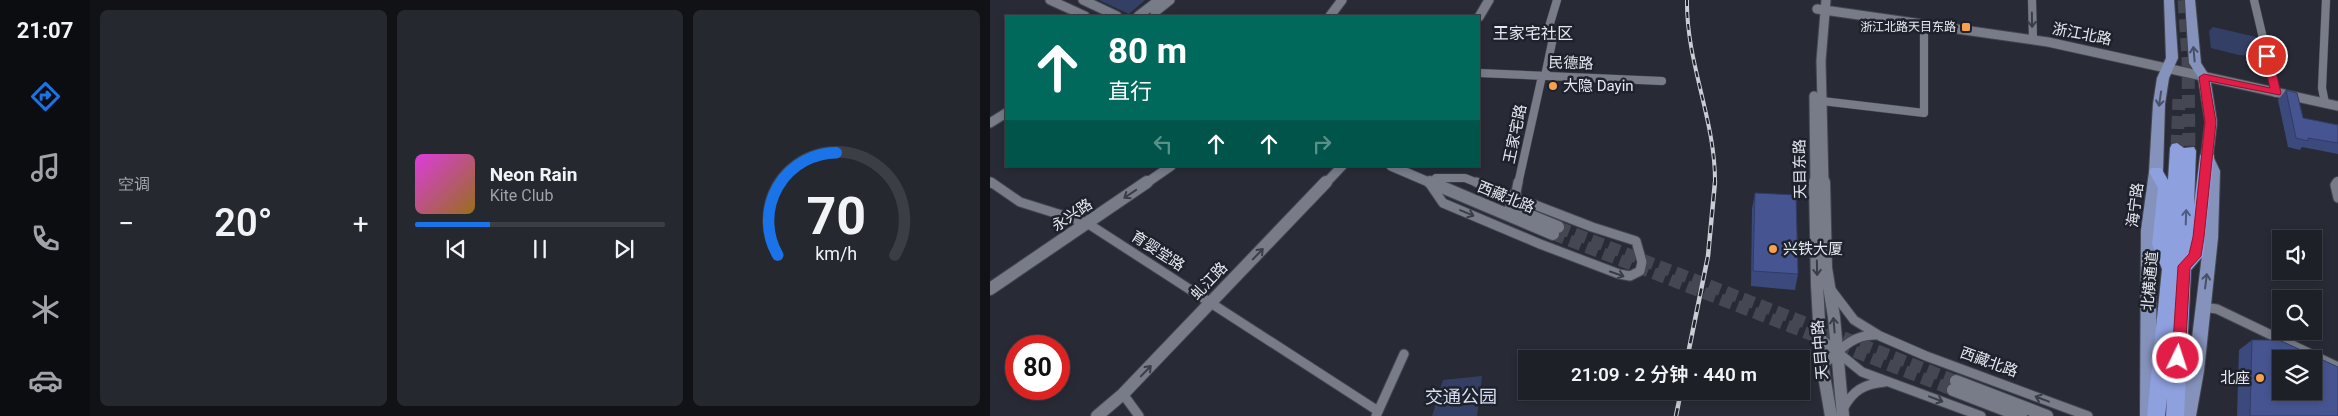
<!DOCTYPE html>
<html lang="zh">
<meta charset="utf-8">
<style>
body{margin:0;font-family:Roboto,"Noto Sans SC",sans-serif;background:#262830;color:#f1f3f6;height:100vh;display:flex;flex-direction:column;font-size:19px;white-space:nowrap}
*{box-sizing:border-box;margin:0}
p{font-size:16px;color:#a1a3a8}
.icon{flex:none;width:28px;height:28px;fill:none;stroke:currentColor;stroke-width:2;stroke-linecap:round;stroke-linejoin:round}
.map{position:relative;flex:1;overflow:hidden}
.side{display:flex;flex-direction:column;gap:10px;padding:10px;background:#101216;width:900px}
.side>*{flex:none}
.banner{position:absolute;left:15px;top:15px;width:475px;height:152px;border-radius:0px;box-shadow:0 2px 8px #0003,0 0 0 1px #3c3e45;background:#00695c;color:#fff;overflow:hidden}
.fabs{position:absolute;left:1282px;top:230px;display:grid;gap:10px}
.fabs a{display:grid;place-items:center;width:50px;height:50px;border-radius:0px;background:#1e2028;box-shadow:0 2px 8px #0003,0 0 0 1px #3c3e45;font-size:25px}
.speed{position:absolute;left:15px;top:335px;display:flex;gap:10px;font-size:25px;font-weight:700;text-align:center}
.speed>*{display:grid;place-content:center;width:65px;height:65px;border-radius:50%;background:#1e2028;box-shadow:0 2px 8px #0003,0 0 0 1px #3c3e45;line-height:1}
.speed .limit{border:8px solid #d22;background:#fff;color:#111}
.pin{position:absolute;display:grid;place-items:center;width:42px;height:42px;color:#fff;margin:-21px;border:2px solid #fff;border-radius:50%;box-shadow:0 1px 5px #0007}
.me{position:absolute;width:55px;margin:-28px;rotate:4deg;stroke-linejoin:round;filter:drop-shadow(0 0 4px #0008)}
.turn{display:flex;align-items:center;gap:18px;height:105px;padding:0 20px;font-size:22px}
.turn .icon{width:65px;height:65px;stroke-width:2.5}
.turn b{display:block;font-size:35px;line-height:42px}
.lanes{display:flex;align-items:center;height:48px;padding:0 20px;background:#0003;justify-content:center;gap:25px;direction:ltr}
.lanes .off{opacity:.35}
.big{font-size:38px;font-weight:600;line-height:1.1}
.side .tile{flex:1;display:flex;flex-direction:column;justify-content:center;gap:8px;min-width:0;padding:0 18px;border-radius:8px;background:#262830}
.side .dial{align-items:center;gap:0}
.dial svg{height:130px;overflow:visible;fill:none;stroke:#3c3e45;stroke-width:7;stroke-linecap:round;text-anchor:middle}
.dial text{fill:#f1f3f6;stroke:none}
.song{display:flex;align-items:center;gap:15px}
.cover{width:60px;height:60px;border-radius:8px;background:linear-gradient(135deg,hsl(300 70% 55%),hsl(40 70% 35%))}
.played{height:5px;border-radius:2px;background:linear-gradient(90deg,#1a73e8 30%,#3c3e45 30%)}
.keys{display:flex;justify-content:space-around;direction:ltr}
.heat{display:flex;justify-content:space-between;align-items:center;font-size:28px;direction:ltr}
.side .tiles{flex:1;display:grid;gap:10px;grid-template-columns:repeat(3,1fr)}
.trip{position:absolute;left:528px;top:350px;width:292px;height:50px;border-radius:0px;background:#1e2028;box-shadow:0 2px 8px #0003,0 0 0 1px #3c3e45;font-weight:600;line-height:50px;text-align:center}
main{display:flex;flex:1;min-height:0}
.tab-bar{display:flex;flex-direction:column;width:90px;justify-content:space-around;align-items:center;background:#0c0d10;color:#a1a3a8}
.tab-bar .icon{width:35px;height:35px}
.tab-bar .on{color:#1a73e8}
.tab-bar b{font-size:22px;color:#f1f3f6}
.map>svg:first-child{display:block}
</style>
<main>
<nav class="tab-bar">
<b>21:07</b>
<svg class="icon on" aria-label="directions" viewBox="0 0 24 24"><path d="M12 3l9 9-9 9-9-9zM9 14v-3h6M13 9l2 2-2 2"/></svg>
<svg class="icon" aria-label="music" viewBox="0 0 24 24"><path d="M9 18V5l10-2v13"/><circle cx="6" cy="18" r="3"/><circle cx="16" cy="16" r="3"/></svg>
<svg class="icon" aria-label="phone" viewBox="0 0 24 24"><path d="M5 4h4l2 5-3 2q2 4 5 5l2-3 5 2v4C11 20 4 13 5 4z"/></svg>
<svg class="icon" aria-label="climate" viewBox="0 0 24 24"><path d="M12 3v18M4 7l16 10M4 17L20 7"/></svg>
<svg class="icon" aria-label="car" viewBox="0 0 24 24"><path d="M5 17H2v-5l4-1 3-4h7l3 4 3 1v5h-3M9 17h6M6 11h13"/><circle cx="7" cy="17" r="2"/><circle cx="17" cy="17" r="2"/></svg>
</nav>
<section class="side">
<div class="tiles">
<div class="tile"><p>空调</p>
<div class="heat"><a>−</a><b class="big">20°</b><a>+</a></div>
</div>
<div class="tile">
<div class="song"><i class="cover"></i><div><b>Neon Rain</b><p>Kite Club</p></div></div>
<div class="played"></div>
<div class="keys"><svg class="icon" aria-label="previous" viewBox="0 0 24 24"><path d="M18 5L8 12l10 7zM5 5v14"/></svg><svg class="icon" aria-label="pause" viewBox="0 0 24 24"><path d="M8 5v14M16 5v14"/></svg><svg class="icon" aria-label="next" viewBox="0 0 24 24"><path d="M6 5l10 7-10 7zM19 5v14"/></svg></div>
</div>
<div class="tile dial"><svg viewBox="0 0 100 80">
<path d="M14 69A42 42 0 1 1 86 69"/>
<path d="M14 69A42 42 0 0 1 50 6" stroke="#1a73e8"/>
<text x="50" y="56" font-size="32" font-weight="700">70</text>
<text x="50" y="72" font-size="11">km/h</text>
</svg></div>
</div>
</section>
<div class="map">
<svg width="1348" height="416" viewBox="0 0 1348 416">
<rect width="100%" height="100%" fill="#282b36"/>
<!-- green -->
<path fill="#343f65" d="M 109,0 L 155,0 L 139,14 Z
M 1223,27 L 1266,37 L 1271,57 L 1249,55 L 1221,48 L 1219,31 Z
M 492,376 L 487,416 L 442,416 L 453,380 Z"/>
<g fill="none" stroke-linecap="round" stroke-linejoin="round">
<!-- secondary-tunnel -->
<path stroke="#454852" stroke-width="12" stroke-dasharray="12 6" stroke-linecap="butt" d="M 568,227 L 966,381
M 563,234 L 963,390"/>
<!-- highway-tunnel -->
<path stroke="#454852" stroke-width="13" stroke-dasharray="13 6" stroke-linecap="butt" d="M 1194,0 L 1198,58 L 1199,151
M 1187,148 L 1189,99"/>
<defs>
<path id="street-far1" d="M 1042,0 L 1043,39
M 1264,0 L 1286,93
M 489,73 L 672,81
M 555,76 L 563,38 L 558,30 L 567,0
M 832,101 L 934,113 L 934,23
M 1335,103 L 1332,88 L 1336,0
M 446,178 L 475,178 L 490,184
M 0,182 L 2,184
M 528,184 L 552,76
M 1346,184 L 1348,181"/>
<path id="street" d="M 1,182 L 30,202 L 97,223 L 388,411
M 1347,182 L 1345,185 L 1348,198
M 440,184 L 453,203 L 550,244 L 629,274 L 640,276 L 650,271 L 652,262 L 646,241 L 602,227 L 486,182
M 525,198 L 528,182
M 842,291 L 864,320 L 890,336 L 936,356 L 1098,416
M 1212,307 L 1227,309 L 1348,367
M 830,338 L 872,372 L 991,416
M 832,366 C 848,352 862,334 885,335
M 133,394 L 149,416
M 853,409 C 863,390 874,384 895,382
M 386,416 L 414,354"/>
<path id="secondary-far1" d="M 60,0 L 95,16
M 93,0 L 127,16
M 827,9 L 1058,42 L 1348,106
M 165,12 L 180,0
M 148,16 L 169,0
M 340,16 L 352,0
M 489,17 L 499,0
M 824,96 L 825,184
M 0,123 L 16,113
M 401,166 L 443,184
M 155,184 L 181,166
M 335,184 L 352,166
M 834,184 L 831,61 L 836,0"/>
<path id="secondary" d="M 440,182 L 563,234
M 825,182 L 827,285 L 831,358 L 841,416
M 834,182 L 836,268 L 844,317 L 853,416
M 521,208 L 568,227
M 0,289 L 157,182
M 966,381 L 1057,416
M 963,390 L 1031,416
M 107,416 L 133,394 L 336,182"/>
<path id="primary" d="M 1174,0 L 1184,0 L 1188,58 L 1179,78 L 1175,104 L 1173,172 L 1165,230 L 1168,416 L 1150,416 L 1151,230 L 1159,172 L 1163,104 L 1167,78 L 1176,58 Z
M 1195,0 L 1205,0 L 1211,63 L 1220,77 L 1227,122 L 1223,156 L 1230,171 L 1228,238 L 1214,371 L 1206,416 L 1188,416 L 1198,371 L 1214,238 L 1216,171 L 1211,156 L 1215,122 L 1208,77 L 1199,63 Z"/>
<path id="highway" d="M 1187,143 L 1194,148 L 1204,147 L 1206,151 L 1204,205 L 1210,156 L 1212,152 L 1222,152 L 1224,156 L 1213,256 L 1201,270 L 1194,416 L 1176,416 L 1177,398 L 1175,416 L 1157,416 L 1172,269 L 1162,244 L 1168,188 L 1159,172 L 1161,168 L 1171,168 L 1178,180 L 1180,148 L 1182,144 Z"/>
</defs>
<!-- street-far1 casing -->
<use href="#street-far1" stroke="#444750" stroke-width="9"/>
<!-- street casing -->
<use href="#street" stroke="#444750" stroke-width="11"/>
<!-- secondary-far1 casing -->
<use href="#secondary-far1" stroke="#444750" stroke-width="11"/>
<!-- secondary casing -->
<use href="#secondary" stroke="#444750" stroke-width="14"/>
<!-- primary casing -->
<use href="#primary" stroke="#444750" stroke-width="2"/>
<!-- highway casing -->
<use href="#highway" stroke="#444750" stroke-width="2"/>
<!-- street-far1 -->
<use href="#street-far1" stroke="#787c89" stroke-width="8"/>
<!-- street -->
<use href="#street" stroke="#787c89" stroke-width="9"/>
<!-- secondary-far1 -->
<use href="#secondary-far1" stroke="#787c89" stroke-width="9"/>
<!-- secondary -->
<use href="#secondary" stroke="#787c89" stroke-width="12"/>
<!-- primary -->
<use href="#primary" fill="#8592bc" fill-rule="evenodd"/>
<!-- highway -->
<use href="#highway" fill="#8ea0de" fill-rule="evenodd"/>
<defs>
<path id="rail-far1" d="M 697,0 C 696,63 726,121 725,184"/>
<path id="rail" d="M 697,359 L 718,256 L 725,182
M 686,416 L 691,391"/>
</defs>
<!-- rail-far1 casing -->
<use href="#rail-far1" stroke="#cbcdd4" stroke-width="4"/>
<!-- rail casing -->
<use href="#rail" stroke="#cbcdd4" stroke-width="4.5"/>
<!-- rail-far1 -->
<use href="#rail-far1" stroke="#1e222c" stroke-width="2" stroke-dasharray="6" stroke-linecap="butt"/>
<!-- rail -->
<use href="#rail" stroke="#1e222c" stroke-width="2.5" stroke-dasharray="8" stroke-linecap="butt"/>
</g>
<!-- wall -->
<path fill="#3c497d" d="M 1296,90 L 1313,118 L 1348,125 L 1348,154 L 1312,147 L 1310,150 L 1298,147 L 1288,100 Z
M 765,193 L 808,274 L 805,290 L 761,286 L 762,209 Z
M 1262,340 L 1348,416 L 1247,416 L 1249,350 Z"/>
<!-- building -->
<path fill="#465591" stroke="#313c66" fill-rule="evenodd" d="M 1296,90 L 1307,93 L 1313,118 L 1348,125 L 1348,143 L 1318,138 L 1318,141 L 1306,138 Z
M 765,193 L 806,195 L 808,274 L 763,271 Z
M 1262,340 L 1289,340 L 1348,367 L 1348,416 L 1260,416 ZM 1291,359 L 1324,359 L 1324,391 L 1291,391 Z"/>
<!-- one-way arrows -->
<defs><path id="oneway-shaft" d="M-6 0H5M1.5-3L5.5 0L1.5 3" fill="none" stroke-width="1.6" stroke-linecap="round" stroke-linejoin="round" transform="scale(1.25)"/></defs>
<g stroke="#393d48">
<use href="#oneway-shaft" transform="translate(1042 20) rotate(89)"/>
<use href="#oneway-shaft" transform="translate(140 194) rotate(146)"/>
<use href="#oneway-shaft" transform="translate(477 213) rotate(23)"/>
<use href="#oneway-shaft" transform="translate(268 254) rotate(-46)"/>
<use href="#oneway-shaft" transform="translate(827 268) rotate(89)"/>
<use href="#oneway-shaft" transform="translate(627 274) rotate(19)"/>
<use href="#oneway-shaft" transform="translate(844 325) rotate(-95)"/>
<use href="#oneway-shaft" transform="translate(156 371) rotate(-46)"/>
<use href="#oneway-shaft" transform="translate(946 399) rotate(21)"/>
<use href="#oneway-shaft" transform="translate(1052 399) rotate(-159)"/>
</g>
<g stroke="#474f66">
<use href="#oneway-shaft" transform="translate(1204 54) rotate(-95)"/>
<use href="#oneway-shaft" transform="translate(1170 99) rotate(98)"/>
<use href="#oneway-shaft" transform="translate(1216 281) rotate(-83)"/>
</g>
<use stroke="#505b7c" href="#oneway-shaft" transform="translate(1196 217) rotate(-88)"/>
<!-- route -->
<path fill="#e11d48" stroke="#92132f" d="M 1277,53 L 1282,56 L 1291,93 L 1290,95 L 1219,81 L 1226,122 L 1214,237 L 1211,256 L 1200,268 L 1195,358 L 1193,362 L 1188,363 L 1184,362 L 1182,358 L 1188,266 L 1199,254 L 1203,237 L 1215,122 L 1209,77 L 1214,74 L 1280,88 L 1273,56 Z"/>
<!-- markers -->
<g fill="#f9a04c" stroke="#1e222c" stroke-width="2">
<rect x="971" y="22" width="10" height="10" rx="2.5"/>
<circle cx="563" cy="86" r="5"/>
<circle cx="783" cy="249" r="5"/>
<circle cx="1270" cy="378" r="5"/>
</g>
<g text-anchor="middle" stroke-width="5" stroke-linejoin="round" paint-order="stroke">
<!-- far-poi labels -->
<g font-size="12" fill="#e7e9f0" stroke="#1e222c" text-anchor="end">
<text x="966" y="31">浙江北路天目东路</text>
</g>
<!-- street labels -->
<g font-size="15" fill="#e7e9f0" stroke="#1e222c">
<text transform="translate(1092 34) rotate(11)" y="5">浙江北路</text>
<text transform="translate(581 63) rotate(2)" y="5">民德路</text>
<text transform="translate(525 134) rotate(-78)" y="5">王家宅路</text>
<text transform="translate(810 169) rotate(-91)" y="5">天目东路</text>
<text transform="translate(516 197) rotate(22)" y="5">西藏北路</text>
<text transform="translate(1145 205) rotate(-83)" y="5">海宁路</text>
<text transform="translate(82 215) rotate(-34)" y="5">永兴路</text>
<text transform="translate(168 251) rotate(33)" y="5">育婴堂路</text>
<text transform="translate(219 281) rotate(-46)" y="5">虬江路</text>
<text transform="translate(1160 281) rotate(-85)" y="5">北横通道</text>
<text transform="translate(830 350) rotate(-95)" y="5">天目中路</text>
<text transform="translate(999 362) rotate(20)" y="5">西藏北路</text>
</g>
<!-- poi labels -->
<g font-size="15" fill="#e7e9f0" stroke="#1e222c" text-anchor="start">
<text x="573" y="91">大隐 Dayin</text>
<text x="793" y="254">兴铁大厦</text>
<text x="1260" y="383" text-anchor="end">北座</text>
</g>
<!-- neighbourhood labels -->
<g font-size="16" fill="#e7e9f0" stroke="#1e222c">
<text x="543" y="39">王家宅社区</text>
</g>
<!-- near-park labels -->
<g font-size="18" fill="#d9dff2" stroke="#1e222c">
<text x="471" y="403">交通公园</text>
</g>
</g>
</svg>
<div class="fabs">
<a><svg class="icon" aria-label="sound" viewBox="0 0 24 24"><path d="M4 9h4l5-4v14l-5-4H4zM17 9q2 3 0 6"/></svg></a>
<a><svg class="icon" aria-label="search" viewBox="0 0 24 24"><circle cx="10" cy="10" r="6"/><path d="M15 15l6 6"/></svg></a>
<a><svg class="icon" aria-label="layers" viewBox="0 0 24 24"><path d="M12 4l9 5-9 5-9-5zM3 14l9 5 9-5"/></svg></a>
</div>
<div class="speed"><div class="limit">80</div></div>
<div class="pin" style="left:1277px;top:56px;background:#d93025"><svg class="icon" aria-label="arrive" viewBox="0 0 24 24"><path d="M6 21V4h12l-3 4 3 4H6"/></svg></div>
<svg class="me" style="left:1188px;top:358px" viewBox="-20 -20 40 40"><circle r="17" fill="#e11d48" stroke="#fff" stroke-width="3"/><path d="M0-11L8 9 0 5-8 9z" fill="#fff"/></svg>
<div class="trip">21:09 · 2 分钟 · 440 m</div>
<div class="banner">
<div class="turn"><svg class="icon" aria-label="ahead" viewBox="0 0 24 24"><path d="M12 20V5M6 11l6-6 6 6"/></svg><div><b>80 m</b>直行</div></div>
<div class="lanes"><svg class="icon off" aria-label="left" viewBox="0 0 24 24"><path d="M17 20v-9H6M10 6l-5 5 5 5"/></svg><svg class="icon" aria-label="ahead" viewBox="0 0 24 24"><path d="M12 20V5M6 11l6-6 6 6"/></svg><svg class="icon" aria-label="ahead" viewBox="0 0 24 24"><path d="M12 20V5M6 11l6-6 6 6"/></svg><svg class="icon off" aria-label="right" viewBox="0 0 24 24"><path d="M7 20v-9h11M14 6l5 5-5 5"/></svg></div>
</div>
</div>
</main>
